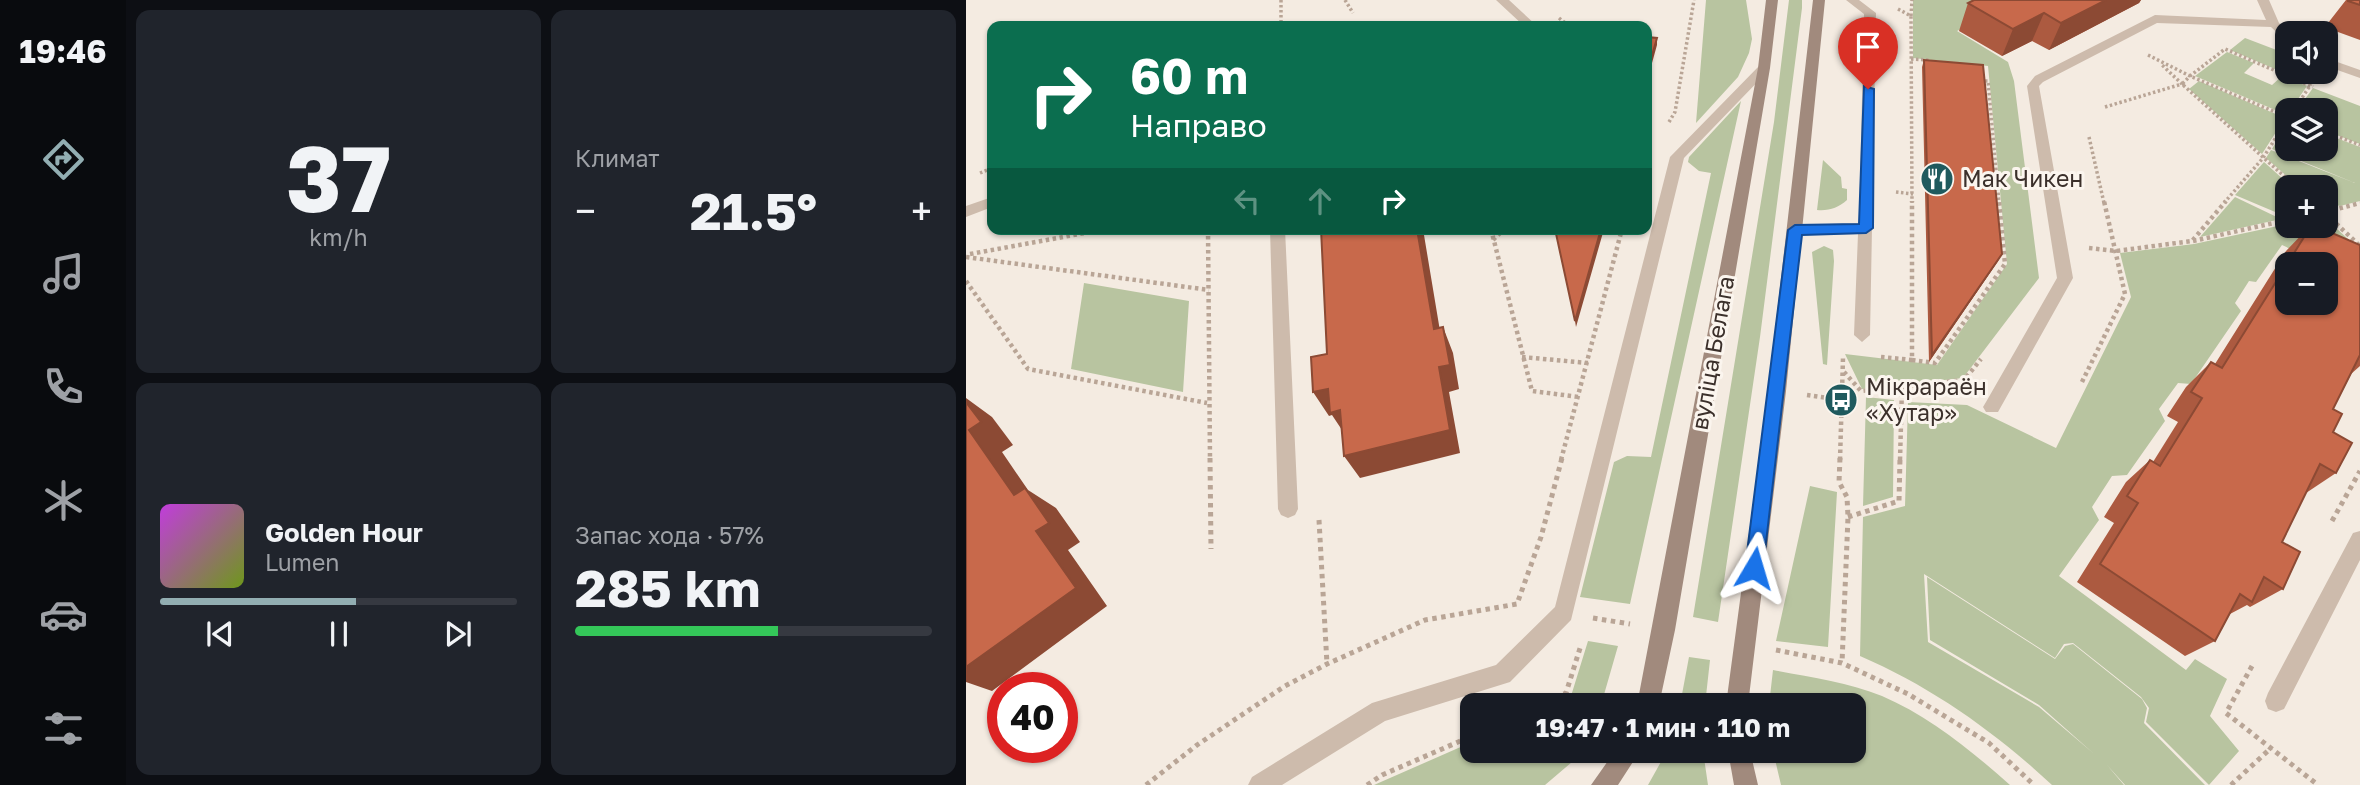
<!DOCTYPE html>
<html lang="ru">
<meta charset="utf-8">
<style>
body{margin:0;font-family:"Golos Text",sans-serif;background:#20242c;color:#f1f3f6;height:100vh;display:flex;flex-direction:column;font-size:26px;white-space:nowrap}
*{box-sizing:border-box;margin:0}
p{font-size:23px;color:#9ea1a6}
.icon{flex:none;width:38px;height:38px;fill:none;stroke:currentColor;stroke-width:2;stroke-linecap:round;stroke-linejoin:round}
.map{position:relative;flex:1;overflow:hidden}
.sheet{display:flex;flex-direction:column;gap:10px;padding:10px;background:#0d0f14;width:840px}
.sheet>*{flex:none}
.guide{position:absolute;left:21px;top:21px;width:665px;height:214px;border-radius:14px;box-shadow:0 2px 5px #0004;background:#0b6e4f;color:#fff;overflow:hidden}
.buttons{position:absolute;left:1309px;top:21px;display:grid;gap:14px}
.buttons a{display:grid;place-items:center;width:63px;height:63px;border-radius:14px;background:#171b24;box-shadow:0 2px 5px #0004;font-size:35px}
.speed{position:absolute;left:21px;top:672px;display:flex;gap:14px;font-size:35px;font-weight:700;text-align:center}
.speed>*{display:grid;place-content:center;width:91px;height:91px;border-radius:50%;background:#171b24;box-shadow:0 2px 5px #0004;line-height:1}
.speed .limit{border:10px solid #d22;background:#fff;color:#111}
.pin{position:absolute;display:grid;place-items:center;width:60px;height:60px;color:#fff;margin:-72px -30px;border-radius:50% 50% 50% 0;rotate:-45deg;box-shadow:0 0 7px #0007}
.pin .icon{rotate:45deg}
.me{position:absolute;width:77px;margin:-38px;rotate:7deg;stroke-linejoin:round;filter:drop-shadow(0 0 5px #0008)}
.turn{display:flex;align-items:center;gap:24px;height:147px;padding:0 28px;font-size:32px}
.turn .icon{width:91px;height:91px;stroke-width:2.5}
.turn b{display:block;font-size:49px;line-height:60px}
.lanes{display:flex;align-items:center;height:66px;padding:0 28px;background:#0003;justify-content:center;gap:35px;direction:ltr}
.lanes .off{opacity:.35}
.big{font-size:52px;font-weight:700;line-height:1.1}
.sheet .card{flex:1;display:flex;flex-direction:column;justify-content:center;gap:10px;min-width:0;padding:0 24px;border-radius:14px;background:#20242c}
.sheet .dial{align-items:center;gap:0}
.dial b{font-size:91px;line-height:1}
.song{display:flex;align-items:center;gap:21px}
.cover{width:84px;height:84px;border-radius:10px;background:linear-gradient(135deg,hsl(290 70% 55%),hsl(80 70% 35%))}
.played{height:7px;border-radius:4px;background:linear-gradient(90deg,#92aeb2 55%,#363941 55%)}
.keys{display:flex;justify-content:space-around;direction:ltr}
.heat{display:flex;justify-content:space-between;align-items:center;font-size:38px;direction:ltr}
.charge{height:10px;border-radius:5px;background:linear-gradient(90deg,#34c759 57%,#363941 0)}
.sheet .tiles{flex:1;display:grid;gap:10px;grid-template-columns:repeat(2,1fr)}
.trip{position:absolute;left:494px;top:693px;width:406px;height:70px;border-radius:14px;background:#171b24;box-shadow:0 2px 5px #0004;font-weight:700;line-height:70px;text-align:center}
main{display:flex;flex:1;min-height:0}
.tabs{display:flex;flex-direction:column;width:126px;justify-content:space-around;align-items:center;background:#090b0e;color:#9ea1a6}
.tabs .icon{width:49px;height:49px}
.tabs .active{color:#92aeb2}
.tabs b{font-size:32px;color:#f1f3f6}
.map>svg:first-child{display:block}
</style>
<main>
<nav class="tabs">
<b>19:46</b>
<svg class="icon active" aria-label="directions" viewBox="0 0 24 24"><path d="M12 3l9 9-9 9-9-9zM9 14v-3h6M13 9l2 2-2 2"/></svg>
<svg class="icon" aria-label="music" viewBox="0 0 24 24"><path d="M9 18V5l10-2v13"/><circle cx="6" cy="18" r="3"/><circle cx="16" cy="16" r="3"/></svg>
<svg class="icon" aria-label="phone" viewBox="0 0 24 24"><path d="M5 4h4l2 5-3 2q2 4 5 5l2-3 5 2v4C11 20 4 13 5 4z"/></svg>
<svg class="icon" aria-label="climate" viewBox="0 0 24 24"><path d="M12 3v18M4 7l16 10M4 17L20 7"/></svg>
<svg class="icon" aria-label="car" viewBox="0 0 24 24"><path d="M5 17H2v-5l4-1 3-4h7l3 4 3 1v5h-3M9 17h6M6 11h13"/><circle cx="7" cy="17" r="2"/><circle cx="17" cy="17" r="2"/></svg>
<svg class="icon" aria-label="filters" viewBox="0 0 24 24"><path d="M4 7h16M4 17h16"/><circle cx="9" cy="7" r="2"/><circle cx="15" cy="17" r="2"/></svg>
</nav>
<section class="sheet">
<div class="tiles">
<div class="card dial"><b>37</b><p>km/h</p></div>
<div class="card"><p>Климат</p>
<div class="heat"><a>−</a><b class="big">21.5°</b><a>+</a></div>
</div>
<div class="card">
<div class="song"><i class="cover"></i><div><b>Golden Hour</b><p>Lumen</p></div></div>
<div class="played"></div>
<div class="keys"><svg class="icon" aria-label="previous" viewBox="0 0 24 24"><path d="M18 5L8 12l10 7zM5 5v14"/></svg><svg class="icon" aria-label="pause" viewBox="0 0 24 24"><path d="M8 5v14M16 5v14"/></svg><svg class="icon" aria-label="next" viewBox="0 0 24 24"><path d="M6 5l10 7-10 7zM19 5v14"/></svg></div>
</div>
<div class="card"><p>Запас хода · 57%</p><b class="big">285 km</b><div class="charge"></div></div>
</div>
</section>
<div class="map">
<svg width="1394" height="785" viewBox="0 0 1394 785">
<rect width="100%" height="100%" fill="#f4ebe1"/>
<!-- green -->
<path fill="#b8c4a0" d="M 740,0 L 780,0 L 786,39 L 783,53 L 772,77 L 730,123 Z
M 823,0 L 836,0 L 836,8 L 794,337 L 752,622 L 727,617 L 808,122 Z
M 947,0 L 1052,0 L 991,31 L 1042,62 L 1048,81 L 1073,278 L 997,378 L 896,389 L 879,354 L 971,365 L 1041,264 L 1022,66 L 947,58 Z
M 1279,38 L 1321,54 L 1321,72 L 1349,72 L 1342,83 L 1264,50 Z
M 1261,52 L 1288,63 L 1278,73 L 1306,85 L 1316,76 L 1341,86 L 1321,115 L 1229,76 Z
M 1233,81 L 1319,118 L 1296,154 L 1223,89 Z
M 1347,88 L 1394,106 L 1394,144 L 1360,131 L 1360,110 L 1331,110 Z
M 775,101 L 664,604 L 614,597 L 648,462 L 661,456 L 685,457 L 745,173 L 733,171 L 722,162 L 723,157 Z
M 1321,124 L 1321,149 L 1360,149 L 1360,134 L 1394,147 L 1394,201 L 1374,206 L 1360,202 L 1360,187 L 1333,187 L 1300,158 L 1305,150 L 1389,183 L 1306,149 Z
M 857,160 L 875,177 L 876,188 L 881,189 L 881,200 C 872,208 863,211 851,210 Z
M 1298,162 L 1326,187 L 1321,187 L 1321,217 L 1269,195 Z
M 1269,197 L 1315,219 L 1234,237 Z
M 1321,224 L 1369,227 L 1394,250 L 1356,264 L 1316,245 L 1290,282 L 1283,281 L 1269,303 L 1275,311 L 1225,384 L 1212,383 L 1193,409 L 1199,421 L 1161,475 L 1146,476 L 1126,507 L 1133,520 L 1093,576 L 1220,670 L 1229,659 L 1261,679 L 1244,716 L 1273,751 L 1243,785 L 1180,722 L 1183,708 L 1175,697 L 1107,643 L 1098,644 L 1089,658 L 958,574 L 962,642 L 1073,707 L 1127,753 L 1073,705 L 964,640 L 961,577 L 1089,659 L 1099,646 L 1107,644 L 1176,699 L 1181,708 L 1178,723 L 1239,785 L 1159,785 L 1141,765 L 1158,785 L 1086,785 C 1029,732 966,687 894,656 L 897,517 L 939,506 L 942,402 L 1001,405 L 1090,448 L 1165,297 L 1154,253 L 1228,244 Z
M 858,246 L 867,250 L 868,261 L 861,365 L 857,364 L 846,252 Z
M 118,283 L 223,301 L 217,392 L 105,369 Z
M 900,397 L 928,400 L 927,497 L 897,506 Z
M 844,486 L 871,492 L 862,647 L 810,641 Z
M 622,641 L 652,646 L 635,705 L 585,705 L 605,696 Z
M 723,657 L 744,660 L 739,705 L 714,705 Z
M 807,670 C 843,677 882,682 916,696 C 963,716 1007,752 1044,785 L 815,785 L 807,751 L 887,751 L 887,705 L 803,705 Z
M 506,742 L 506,751 L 612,751 L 606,762 L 579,785 L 408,785 Z
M 701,751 L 737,751 L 742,785 L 682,785 Z"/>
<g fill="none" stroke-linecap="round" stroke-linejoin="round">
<!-- path-far2 -->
<path stroke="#b9a596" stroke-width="3.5" stroke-dasharray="2.5 2.5" stroke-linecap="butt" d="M 315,0 L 315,26
M 379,0 L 387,13
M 932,9 L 945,16 L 946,203
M 945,16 L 946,0
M 593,18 L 603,26
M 1182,55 L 1224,76 L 1216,84 L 1330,187
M 945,59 L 964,60
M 1014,81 L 1022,81 L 1033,203
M 1139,107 L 1216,84 L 1196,65
M 1328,110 L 1345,84
M 1321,117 L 1224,76 L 1259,49 L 1347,87
M 703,122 L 709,112 L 728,0
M 1360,132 L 1394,145
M 1123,137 L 1138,203
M 14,173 L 26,168
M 930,192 L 947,194
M 1258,203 L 1297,158 L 1321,120"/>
<!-- path-far1 -->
<path stroke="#b9a596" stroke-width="4.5" stroke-dasharray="3.5 3.5" stroke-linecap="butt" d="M 1360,212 L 1394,203
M 1360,214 L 1394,246
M 242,229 L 244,460
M 525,229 L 566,391 L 613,397
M 527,240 L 538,229
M 1227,241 L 1321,220
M 1123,248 L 1150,251 L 1226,241 L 1260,201
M 4,254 L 141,229
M 0,257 L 243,290
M 0,281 L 62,369 L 241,403
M 556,357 L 622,363
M 915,357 L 946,360 L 946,201
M 946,360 L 969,363 L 1039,264 L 1033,201
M 878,372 L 895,391 L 998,380 L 1015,359
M 1116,382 L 1159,294 L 1138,201
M 841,395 L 875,400
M 595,460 L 656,229
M 874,460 L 877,358
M 934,460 L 936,387"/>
<!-- path -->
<path stroke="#b9a596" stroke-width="5" stroke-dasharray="4.5 4.5" stroke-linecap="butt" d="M 244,458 L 245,549
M 874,458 L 873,482 L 881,497 L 882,517 L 876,663
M 882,517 L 933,501 L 934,458
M 353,520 L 361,664
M 1366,521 L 1394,471
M 627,618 L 664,624
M 810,650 L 876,663 L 942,694 L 1023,743 L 1068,785
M 1286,666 L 1260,713 L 1352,785
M 573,705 L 600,693 L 615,645
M 180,785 L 231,745 L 319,686 L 361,664 L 459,620 L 551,604 L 575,537 L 596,458
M 401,785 L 416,775 L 506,736
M 1265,785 L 1305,748"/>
<!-- lane -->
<path fill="#cdbbac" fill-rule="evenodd" d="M 530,0 L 543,0 L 571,26 L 558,26 Z
M 880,0 L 893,0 L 910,13 L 904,335 L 896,342 L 888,335 L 892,234 L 829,235 L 821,230 L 829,225 L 893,223 L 898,14 Z
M 1291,0 L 1303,0 L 1313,23 L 1323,33 L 1321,42 L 1305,27 L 1191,23 L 1077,82 L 1073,86 L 1107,278 L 1032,412 L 1020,412 L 1017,407 L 1020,402 L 1091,278 L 1061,86 L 1069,76 L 1189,15 L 1300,20 Z
M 1360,58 L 1394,70 L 1394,78 L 1360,66 Z
M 798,64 L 804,68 L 802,71 L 718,158 L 605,620 L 544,682 L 419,721 L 316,785 L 282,785 L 286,777 L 406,703 L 530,665 L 589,607 L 704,157 L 794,65 Z
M 26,197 L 26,207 L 0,217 L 0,206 Z
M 304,229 L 319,229 L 332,509 L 329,515 L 322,518 L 315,515 L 312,509 Z
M 1394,531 L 1394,560 L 1318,709 L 1310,712 L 1302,709 L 1299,701 L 1302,693 L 1387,533 Z"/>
<!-- secondary -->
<path fill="#a18a7d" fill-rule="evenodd" d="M 800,0 L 812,0 L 804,68 L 709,630 L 693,705 L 671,705 L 792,68 Z
M 847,0 L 859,0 L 820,391 L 782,705 L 760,705 L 802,391 Z
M 649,751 L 674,751 L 652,785 L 625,785 Z
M 762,751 L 784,751 L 792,785 L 768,785 Z"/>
</g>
<!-- wall -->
<path fill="#ac5a40" d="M 1008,0 L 1175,0 L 1173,3 L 1083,50 L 1066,41 L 1036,56 L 993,31 L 1002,3 Z
M 1380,0 L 1394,0 L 1394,40 L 1361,28 L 1362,23 Z
M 958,60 L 1032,261 L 963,362 L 956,67 Z
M 1344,226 L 1394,245 L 1394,366 L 1385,374 L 1367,409 L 1367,432 L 1370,473 L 1340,493 L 1316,542 L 1317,589 L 1284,607 L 1281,605 L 1264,614 L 1249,641 L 1219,656 L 1111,582 L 1148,523 L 1138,517 L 1160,482 L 1184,460 L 1187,462 L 1212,422 L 1201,416 L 1220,387 L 1245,362 L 1249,364 L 1320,251 Z"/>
<!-- shaded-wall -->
<path fill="#8c4a34" d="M 1140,0 L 1175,0 L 1173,3 L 1083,50 L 1095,23 Z
M 1078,13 L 1066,41 L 1036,56 L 1047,29 Z
M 691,38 L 691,45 L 681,81 L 681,73 Z
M 451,229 L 457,229 L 478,355 L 468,329 Z
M 635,229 L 638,229 L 610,327 L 609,321 Z
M 1036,254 L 1032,261 L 963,362 L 966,355 Z
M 477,327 L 487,353 L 493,389 L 483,392 L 494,453 L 394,478 L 378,456 L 473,367 Z
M 362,389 L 389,433 L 380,436 L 366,415 L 363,416 L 347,392 Z
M 0,398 L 26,417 L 47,445 L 36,452 L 62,490 L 90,508 L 114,542 L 102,550 L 141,606 L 26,691 L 0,682 L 0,667 L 70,531 L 3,430 L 0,413 Z"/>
<!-- building -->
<path fill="#c8694b" stroke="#8c4a34" stroke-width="2" fill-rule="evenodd" d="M 1008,0 L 1140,0 L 1095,23 L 1078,13 L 1047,29 L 1002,3 Z
M 1382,0 L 1394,0 L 1394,5 L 1382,1 Z
M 681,37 L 691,38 L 681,73 Z
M 958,60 L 1017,65 L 1036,254 L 966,355 Z
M 1345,226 L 1350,226 L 1394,245 L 1394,355 L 1367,409 L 1376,414 L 1367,432 L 1386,443 L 1370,473 L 1354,464 L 1316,542 L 1334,552 L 1317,589 L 1298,577 L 1286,602 L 1274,594 L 1249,641 L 1134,564 L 1172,503 L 1161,496 L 1184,460 L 1194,466 L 1236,398 L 1225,392 L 1245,362 L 1256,368 ZM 1321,264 L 1360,264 L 1360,303 L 1321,303 Z
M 355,229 L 451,229 L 468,329 L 477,327 L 484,365 L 473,367 L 484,430 L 378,456 L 374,410 L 364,413 L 362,389 L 347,392 L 345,357 L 361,354 Z
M 589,229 L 635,229 L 609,321 Z
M 0,402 L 15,422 L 3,430 L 48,495 L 59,488 L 83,523 L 70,531 L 110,588 L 0,667 Z"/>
<!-- route -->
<path fill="#1a73e8" stroke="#114b97" stroke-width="2" d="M 898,86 L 908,89 L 907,228 L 900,233 L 836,235 L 797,568 L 795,574 L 788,577 L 782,574 L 779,568 L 822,230 L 829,225 L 893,224 Z"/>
<!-- icons -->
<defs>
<symbol id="restaurant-disc" viewBox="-11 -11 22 22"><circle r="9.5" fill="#1f5a5e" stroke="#fbf5ee"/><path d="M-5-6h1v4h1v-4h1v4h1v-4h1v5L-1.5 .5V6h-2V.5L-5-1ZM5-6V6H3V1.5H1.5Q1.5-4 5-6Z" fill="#fff"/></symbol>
<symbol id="bus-disc" viewBox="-11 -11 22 22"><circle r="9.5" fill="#1f5a5e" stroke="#fbf5ee"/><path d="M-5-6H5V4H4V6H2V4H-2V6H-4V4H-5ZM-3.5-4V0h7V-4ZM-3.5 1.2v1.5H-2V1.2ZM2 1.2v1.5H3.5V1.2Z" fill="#fff"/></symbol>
</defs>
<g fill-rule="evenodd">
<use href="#restaurant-disc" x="952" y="160" width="38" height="38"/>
<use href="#bus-disc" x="856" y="381" width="38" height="38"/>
</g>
<g text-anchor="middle" stroke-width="6" stroke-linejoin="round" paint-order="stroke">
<!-- poi labels -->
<g font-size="23" fill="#3b302b" stroke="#fbf5ee" text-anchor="start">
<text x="996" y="187">Мак Чикен</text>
<text x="900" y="395">Мікрараён<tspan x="900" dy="26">«Хутар»</tspan></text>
</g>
<!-- street labels -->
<g font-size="23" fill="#3b302b" stroke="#fbf5ee">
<text transform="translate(747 353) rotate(-80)" y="8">вуліца Белага</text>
</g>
</g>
</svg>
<div class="buttons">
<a><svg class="icon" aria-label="sound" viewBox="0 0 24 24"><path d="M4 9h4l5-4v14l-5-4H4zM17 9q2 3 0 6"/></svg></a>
<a><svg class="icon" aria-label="layers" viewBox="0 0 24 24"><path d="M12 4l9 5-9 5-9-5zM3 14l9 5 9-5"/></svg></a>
<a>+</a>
<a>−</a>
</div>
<div class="speed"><div class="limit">40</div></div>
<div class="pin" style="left:902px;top:89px;background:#d93025"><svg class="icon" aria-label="arrive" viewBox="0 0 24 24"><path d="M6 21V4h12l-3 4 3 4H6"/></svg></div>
<svg class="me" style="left:788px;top:568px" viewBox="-20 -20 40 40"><path d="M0-17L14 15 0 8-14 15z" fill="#1a73e8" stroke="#fff" stroke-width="4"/></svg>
<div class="trip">19:47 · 1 мин · 110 m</div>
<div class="guide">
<div class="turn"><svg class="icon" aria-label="right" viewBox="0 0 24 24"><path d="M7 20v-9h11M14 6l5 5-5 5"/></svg><div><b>60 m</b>Направо</div></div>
<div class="lanes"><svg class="icon off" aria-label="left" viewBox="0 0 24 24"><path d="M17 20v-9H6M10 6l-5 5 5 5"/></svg><svg class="icon off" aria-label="ahead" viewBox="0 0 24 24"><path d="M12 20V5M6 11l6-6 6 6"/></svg><svg class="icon" aria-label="right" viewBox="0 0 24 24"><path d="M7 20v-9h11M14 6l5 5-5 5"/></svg></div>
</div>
</div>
</main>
